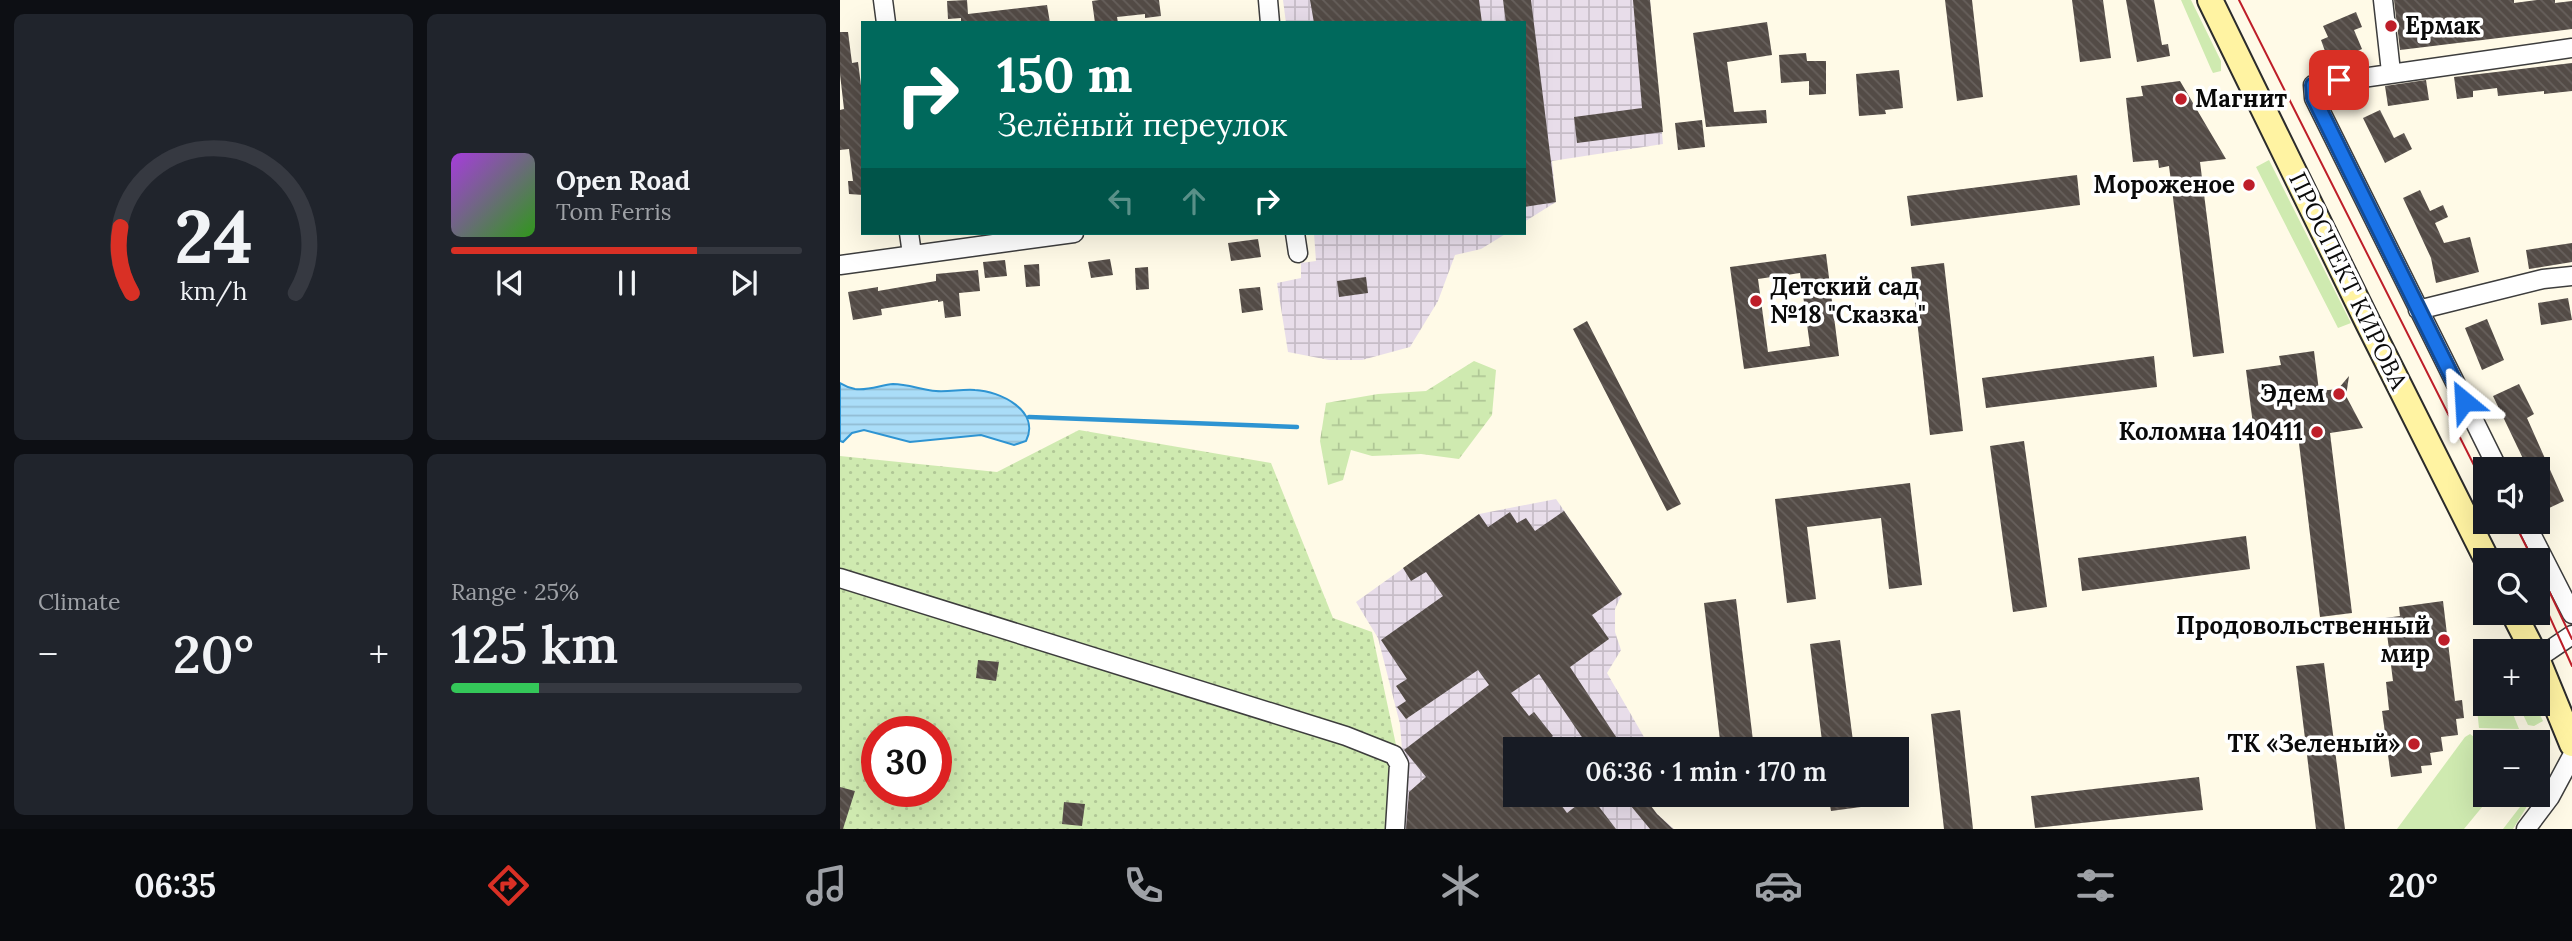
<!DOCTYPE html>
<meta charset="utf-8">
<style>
body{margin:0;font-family:Lora,serif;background:#20242c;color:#f1f3f6;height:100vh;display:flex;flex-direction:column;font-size:26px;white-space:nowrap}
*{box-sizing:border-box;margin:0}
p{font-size:23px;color:#9ea1a6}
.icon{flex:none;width:38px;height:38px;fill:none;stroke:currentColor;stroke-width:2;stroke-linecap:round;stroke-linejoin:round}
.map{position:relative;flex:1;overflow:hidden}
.sheet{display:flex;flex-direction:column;gap:14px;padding:14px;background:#0d0f14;width:840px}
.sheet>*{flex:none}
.hud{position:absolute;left:21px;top:21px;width:665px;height:214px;border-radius:0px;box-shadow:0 7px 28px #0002;background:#00695c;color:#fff;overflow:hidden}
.fabs{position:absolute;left:1633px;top:457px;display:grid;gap:14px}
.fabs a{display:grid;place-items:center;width:77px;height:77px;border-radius:0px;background:#171b24;box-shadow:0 7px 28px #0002;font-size:35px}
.speed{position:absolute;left:21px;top:716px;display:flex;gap:14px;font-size:35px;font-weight:700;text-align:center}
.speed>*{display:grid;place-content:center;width:91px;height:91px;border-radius:50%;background:#171b24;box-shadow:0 7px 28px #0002;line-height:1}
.speed .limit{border:10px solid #d22;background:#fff;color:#111}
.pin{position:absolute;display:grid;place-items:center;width:60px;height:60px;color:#fff;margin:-30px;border-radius:14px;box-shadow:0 4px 10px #0006}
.me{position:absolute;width:77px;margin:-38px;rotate:333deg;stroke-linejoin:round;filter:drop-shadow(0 0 5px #0008)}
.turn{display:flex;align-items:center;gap:24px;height:147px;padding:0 21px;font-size:32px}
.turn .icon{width:91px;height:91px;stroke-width:2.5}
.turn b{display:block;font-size:49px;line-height:60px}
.lanes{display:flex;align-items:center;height:66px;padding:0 21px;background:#0003;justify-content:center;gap:35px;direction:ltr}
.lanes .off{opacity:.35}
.big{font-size:52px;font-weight:600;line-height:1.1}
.sheet .widget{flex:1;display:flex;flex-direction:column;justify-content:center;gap:10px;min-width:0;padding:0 24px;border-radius:10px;background:#20242c}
.sheet .dial{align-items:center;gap:0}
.dial svg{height:182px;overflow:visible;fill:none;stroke:#363941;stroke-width:7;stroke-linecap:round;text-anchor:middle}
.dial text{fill:#f1f3f6;stroke:none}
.song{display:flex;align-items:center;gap:21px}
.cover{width:84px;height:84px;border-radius:10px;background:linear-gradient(135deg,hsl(280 70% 55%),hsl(110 70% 35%))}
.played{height:7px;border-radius:4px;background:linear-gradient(90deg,#d93025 70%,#363941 70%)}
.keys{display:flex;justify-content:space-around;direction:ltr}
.heat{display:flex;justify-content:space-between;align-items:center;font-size:38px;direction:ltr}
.charge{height:10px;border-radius:5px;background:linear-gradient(90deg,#34c759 25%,#363941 0)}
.sheet .tiles{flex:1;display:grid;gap:14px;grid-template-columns:repeat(2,1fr)}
.trip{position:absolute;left:663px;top:737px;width:406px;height:70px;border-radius:0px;background:#171b24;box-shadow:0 7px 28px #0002;font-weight:600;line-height:70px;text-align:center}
.tab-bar{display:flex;height:112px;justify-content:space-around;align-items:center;background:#090b0e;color:#9ea1a6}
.tab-bar .icon{width:49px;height:49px}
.tab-bar .current{color:#d93025}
.tab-bar b{font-size:32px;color:#f1f3f6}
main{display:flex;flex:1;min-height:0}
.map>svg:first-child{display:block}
</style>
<main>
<section class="sheet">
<div class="tiles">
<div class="widget dial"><svg viewBox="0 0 100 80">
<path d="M14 69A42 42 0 1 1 86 69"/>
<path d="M14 69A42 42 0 0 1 9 40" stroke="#d93025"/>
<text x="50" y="56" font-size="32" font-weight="700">24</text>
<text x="50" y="72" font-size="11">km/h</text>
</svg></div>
<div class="widget">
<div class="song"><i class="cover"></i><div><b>Open Road</b><p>Tom Ferris</p></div></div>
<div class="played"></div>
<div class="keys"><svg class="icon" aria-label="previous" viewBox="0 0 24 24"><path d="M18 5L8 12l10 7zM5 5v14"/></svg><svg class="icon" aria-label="pause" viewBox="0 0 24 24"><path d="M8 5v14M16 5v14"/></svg><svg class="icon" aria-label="next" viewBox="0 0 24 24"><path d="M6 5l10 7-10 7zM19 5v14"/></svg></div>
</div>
<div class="widget"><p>Climate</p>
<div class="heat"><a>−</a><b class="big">20°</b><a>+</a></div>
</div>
<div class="widget"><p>Range · 25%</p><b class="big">125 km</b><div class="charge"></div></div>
</div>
</section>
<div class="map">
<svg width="1732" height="829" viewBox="0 0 1732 829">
<defs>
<pattern id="industrial-grid" width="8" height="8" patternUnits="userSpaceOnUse" patternTransform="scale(1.75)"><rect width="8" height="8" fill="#e8ddea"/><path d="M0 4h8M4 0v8" fill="none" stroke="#c6bcc7"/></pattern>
<pattern id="wetland-marsh" width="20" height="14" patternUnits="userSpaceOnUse" patternTransform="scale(1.75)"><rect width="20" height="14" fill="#cfeab0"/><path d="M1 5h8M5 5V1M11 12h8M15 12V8" fill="none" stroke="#b0c796"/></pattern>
<pattern id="garden-dots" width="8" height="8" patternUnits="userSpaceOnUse" patternTransform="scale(1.75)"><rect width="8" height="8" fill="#cfeab0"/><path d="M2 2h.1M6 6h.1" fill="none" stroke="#b0c796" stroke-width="1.8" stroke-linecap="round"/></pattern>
<pattern id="water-rules" width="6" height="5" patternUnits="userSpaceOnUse" patternTransform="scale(1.75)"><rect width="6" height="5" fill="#aaddf8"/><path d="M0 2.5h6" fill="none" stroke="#91bcd3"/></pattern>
<pattern id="building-back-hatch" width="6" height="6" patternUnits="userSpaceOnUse" patternTransform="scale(1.75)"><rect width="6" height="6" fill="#534b46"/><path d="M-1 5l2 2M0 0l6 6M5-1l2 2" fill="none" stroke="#67605c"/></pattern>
</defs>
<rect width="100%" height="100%" fill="#fffae7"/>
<!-- industrial -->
<path fill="url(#industrial-grid)" d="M 443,0 L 810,0 L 823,144 L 712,161 L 716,202 L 684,222 L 684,23 L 446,23 Z
M 474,233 L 667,233 L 641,249 L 615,255 L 598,301 L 570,347 L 522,360 L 489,360 L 448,352 L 437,283 L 461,278 L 461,263 L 476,261 Z
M 716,499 L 782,594 L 775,609 L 775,632 L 781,650 L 767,673 L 808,744 L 800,749 L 676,749 L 676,794 L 802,795 L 817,814 L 834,829 L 559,829 L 563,762 L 560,724 L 538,638 L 516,602 L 639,514 Z"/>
<!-- grass -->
<path fill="#cfeab0" d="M 1341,0 L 1351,0 L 1381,61 L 1381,71 L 1373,73 L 1371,69 Z
M 1429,160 L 1511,323 L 1498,328 L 1416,167 Z
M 1645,698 L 1645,704 L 1669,704 L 1679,729 L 1639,728 L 1636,699 Z
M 1678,704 L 1695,704 L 1703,721 L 1694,726 L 1688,725 Z
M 1709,730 C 1712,740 1710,758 1703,765 L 1698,753 L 1698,742 L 1693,742 L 1689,733 Z
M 1630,734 C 1649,745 1645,776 1645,794 L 1652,795 L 1624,829 L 1557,829 L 1625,737 Z
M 1667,795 L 1694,795 L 1673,829 L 1663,829 L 1683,803 Z"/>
<!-- wetland -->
<path fill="url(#wetland-marsh)" d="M 634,361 L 656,370 L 652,415 L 619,459 L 581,454 L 532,456 L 511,450 L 503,480 L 488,485 L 480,441 L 486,403 L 538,394 L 586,391 Z"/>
<!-- garden -->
<path fill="url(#garden-dots)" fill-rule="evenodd" d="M 239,430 L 431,463 L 493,618 L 532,632 L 556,745 L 551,779 L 549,829 L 0,829 L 0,456 L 157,472 ZM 37,732 L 96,732 L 96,791 L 37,791 Z"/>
<!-- water -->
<path fill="url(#water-rules)" stroke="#2e94d2" stroke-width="2" d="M 0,383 C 5,386 10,388 15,389 C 28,391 41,385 53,384 C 68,384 82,390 96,391 C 109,392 122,389 135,390 C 160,391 201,411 186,441 L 174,445 L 141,435 L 70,442 L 24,430 L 12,433 L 3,442 L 0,441 Z"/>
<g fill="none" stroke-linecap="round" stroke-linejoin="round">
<!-- stream -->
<path stroke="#2e94d2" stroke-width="4.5" d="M 189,417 L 457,427"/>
</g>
<!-- building -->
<path fill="url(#building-back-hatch)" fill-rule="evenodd" d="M 127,0 L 128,14 L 207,5 L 210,23 L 121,23 L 121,18 L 108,19 L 107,1 Z
M 259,0 L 319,0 L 321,16 L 305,18 L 305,14 L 277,17 L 278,23 L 255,23 L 252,1 Z
M 470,0 L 639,0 L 642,23 L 474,23 Z
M 663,0 L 691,0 L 716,202 L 684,207 L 684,23 L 666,23 Z
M 793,0 L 810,0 L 823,132 L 737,143 L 734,117 L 802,108 Z
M 1105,0 L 1132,0 L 1143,97 L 1117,101 Z
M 1232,0 L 1263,0 L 1271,58 L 1240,62 Z
M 1286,0 L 1314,0 L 1322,45 L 1328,44 L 1330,56 L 1297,62 Z
M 1554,0 L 1674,0 L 1674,3 L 1697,0 L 1715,0 L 1715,3 L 1732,1 L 1732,29 L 1560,50 Z
M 1516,12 L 1522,27 L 1514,30 L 1522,49 L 1496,61 L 1492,51 L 1486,54 L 1481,40 L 1488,37 L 1483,26 Z
M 927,22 L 932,55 L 887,62 L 894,112 L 926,110 L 927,123 L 866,127 L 853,33 Z
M 0,32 L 8,32 L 12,63 L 18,62 L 23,101 L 23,195 L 9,194 L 8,181 L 13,181 L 9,149 L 0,150 L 0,110 L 4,109 L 0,74 Z
M 966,53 L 967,61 L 986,61 L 986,94 L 969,95 L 969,81 L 941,83 L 939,55 Z
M 1732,63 L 1732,91 L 1704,94 L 1704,91 L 1658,96 L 1657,88 L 1633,91 L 1633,97 L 1617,99 L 1614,77 Z
M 1059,70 L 1063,108 L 1045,110 L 1046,114 L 1019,116 L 1016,74 Z
M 1586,80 L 1589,100 L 1548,106 L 1545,86 Z
M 1340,81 L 1386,159 L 1360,162 L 1384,353 L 1353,357 L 1329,166 L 1319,168 L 1318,160 L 1293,162 L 1286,98 L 1303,96 L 1301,86 Z
M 1540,110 L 1554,138 L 1564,133 L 1572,149 L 1545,163 L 1523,118 Z
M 862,120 L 865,147 L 838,150 L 835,123 Z
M 1237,175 L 1240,205 L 1071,226 L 1067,196 Z
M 1580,190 L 1590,211 L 1603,205 L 1608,217 L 1595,223 L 1604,243 L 1630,237 L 1639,272 L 1596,283 L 1591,258 L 1563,198 Z
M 418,239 L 421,257 L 391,261 L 388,243 Z
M 1732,243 L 1732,262 L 1689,269 L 1686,250 Z
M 986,254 L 999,356 L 904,369 L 890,267 ZM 960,273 L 970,346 L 928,352 L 918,279 Z
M 270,259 L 273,275 L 251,278 L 248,262 Z
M 165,260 L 167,276 L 145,278 L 143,262 Z
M 1104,263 L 1123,431 L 1090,435 L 1071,267 Z
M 199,264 L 200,286 L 186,287 L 184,265 Z
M 308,267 L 309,289 L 296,290 L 295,268 Z
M 138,270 L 140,291 L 119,293 L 121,316 L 105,318 L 103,301 L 98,302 L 98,300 L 41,309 L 42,315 L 13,320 L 8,292 L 38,287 L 38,291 L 96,281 L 96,274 Z
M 526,277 L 528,293 L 499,297 L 497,281 Z
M 420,287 L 423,310 L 402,313 L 399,289 Z
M 1728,298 L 1732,320 L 1701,325 L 1698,303 Z
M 1647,319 L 1664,360 L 1642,370 L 1625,328 Z
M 747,321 L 841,504 L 827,511 L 733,329 Z
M 1474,351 L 1479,391 L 1498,389 L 1509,376 L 1506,396 L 1523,428 L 1490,433 L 1512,613 L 1480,617 L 1458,435 L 1450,436 L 1449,427 L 1414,432 L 1406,370 L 1441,365 L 1439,356 Z
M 1314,356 L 1317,387 L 1146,408 L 1142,378 Z
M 1679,384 L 1694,414 L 1687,418 L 1724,501 L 1707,509 L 1698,487 L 1698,469 L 1688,469 L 1653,396 Z
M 1184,441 L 1207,607 L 1173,612 L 1150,446 Z
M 1070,483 L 1082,585 L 1049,589 L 1041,518 L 967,527 L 976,599 L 947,603 L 935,499 Z
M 724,511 L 782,594 L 752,615 L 769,639 L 730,667 L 784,749 L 750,749 L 699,674 L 671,693 L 689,716 L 694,712 L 713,736 L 708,740 L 715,749 L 676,749 L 676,794 L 713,794 L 727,813 L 750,795 L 776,829 L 566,829 L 569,792 L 586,777 L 564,750 L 649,685 L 638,670 L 566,719 L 557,707 L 566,701 L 556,686 L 567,679 L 541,640 L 603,596 L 586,572 L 571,581 L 563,568 L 639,514 L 648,527 L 670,512 L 677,523 L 686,518 L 695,531 Z
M 1406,536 L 1410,569 L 1242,591 L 1238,558 Z
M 896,599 L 914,749 L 881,749 L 864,603 Z
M 1603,601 L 1615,701 L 1622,700 L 1624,718 L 1616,719 L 1618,735 L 1601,737 L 1603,751 L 1590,753 L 1592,765 L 1581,766 L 1582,773 L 1551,777 L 1542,711 L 1549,710 L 1546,682 L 1553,681 L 1545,618 L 1560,616 L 1559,607 Z
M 1000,640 L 1014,749 L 983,749 L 970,644 Z
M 138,660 L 159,662 L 156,681 L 136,678 Z
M 1484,663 L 1505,829 L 1476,829 L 1458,681 L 1456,666 Z
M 1120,710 L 1133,829 L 1104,829 L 1091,714 Z
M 1359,777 L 1363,810 L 1195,828 L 1191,796 Z
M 0,787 L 15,791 L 3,829 L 0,829 Z
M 781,794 L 802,794 L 817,814 L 833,829 L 810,829 Z
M 988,794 L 1019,794 L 1021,807 L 991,811 Z
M 224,802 L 245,804 L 242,826 L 222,824 Z"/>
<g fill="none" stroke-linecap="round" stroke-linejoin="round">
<defs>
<path id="minor" d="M 43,0 L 46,23
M 428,0 L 430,23
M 1543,0 L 1551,72
M 69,233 L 72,254
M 455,233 L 458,253
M 0,265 L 234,233
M 1578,310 L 1703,279 L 1732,276
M 1658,469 L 1474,98 L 1473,85 L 1732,48
M 1685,522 L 1732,614
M 0,578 L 506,736 L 554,755 L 559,764 L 555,829
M 1698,658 L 1732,635
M 1686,829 L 1710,797 L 1732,756"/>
<path id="secondary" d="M 1370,0 L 1529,325 L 1647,560
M 1673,612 L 1693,651
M 1698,661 L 1732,744"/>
</defs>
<!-- minor casing -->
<use href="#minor" stroke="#3d3d3d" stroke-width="21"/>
<!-- secondary casing -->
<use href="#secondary" stroke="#2c2c2c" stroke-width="28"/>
<!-- minor -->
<use href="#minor" stroke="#fff" stroke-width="18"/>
<!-- secondary -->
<use href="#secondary" stroke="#fff3a2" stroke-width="24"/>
<!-- tram -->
<path stroke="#be1e29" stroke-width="2" d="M 1399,0 L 1645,487
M 1674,522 L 1693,560
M 1698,568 L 1732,639
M 1698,591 L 1732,666"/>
</g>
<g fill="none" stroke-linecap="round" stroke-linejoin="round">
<defs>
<path id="route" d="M 1499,80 L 1473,85 L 1474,98 L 1624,401"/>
</defs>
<!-- route casing -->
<use href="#route" stroke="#114b97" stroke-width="18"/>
<!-- route -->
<use href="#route" stroke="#1a73e8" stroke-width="12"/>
</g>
<!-- markers -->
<g fill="#be1e29" stroke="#fff" stroke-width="2.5">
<circle cx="1551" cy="26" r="7"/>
<circle cx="1341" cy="99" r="7"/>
<circle cx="1409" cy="185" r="7"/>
<circle cx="916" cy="301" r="7"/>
<circle cx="1499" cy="394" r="7"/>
<circle cx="1477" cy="432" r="7"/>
<circle cx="1604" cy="640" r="7"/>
<circle cx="1574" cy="744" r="7"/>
</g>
<g text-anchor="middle" stroke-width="7" stroke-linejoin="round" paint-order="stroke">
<!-- poi labels -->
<g font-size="24" font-weight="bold" fill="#0a0a0a" stroke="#fff" text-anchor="end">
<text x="1565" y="34" text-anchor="start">Ермак</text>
<text x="1355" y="107" text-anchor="start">Магнит</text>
<text x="1395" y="193">Мороженое</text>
<text x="930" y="295" text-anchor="start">Детский сад<tspan x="930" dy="28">№18 "Сказка"</tspan></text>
<text x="1485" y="402">Эдем</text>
<text x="1463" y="440">Коломна 140411</text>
<text x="1590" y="634">Продовольственный<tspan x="1590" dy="28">мир</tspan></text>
<text x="1560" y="752">ТК «Зеленый»</text>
</g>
<!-- street labels -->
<g font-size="24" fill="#0a0a0a" stroke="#fff">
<text transform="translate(1508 281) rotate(64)" y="8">ПРОСПЕКТ КИРОВА</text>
</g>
</g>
</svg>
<div class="fabs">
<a><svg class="icon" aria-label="sound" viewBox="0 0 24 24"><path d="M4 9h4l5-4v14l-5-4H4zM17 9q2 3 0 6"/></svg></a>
<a><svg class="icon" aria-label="search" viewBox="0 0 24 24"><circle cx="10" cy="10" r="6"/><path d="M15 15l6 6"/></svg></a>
<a>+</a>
<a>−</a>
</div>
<div class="speed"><div class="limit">30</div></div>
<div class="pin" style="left:1499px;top:80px;background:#d93025"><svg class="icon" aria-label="arrive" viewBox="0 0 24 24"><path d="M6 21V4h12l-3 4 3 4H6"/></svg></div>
<svg class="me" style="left:1624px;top:401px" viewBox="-20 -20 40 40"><path d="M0-17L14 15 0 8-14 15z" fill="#1a73e8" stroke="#fff" stroke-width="4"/></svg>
<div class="trip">06:36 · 1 min · 170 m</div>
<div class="hud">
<div class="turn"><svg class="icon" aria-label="right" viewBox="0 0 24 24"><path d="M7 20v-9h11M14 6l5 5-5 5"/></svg><div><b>150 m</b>Зелёный переулок</div></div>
<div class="lanes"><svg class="icon off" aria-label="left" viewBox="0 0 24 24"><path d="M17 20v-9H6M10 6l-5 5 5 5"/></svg><svg class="icon off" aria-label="ahead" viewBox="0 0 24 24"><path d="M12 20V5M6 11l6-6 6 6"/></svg><svg class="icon" aria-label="right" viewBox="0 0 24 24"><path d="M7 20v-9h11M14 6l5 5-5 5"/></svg></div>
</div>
</div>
</main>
<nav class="tab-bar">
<b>06:35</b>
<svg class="icon current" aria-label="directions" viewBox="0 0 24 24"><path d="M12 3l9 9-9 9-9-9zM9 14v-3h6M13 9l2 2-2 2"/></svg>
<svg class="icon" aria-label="music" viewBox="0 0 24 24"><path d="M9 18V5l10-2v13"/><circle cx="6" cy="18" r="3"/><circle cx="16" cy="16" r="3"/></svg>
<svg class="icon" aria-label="phone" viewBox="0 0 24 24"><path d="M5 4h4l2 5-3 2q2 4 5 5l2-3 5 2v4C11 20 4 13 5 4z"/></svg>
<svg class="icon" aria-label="climate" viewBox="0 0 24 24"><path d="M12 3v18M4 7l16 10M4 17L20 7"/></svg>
<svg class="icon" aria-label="car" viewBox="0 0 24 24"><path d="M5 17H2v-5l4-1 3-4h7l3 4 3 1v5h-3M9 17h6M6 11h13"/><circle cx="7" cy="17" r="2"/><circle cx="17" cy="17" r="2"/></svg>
<svg class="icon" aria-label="filters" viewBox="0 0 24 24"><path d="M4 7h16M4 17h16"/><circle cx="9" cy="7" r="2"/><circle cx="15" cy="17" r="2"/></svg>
<b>20°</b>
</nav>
